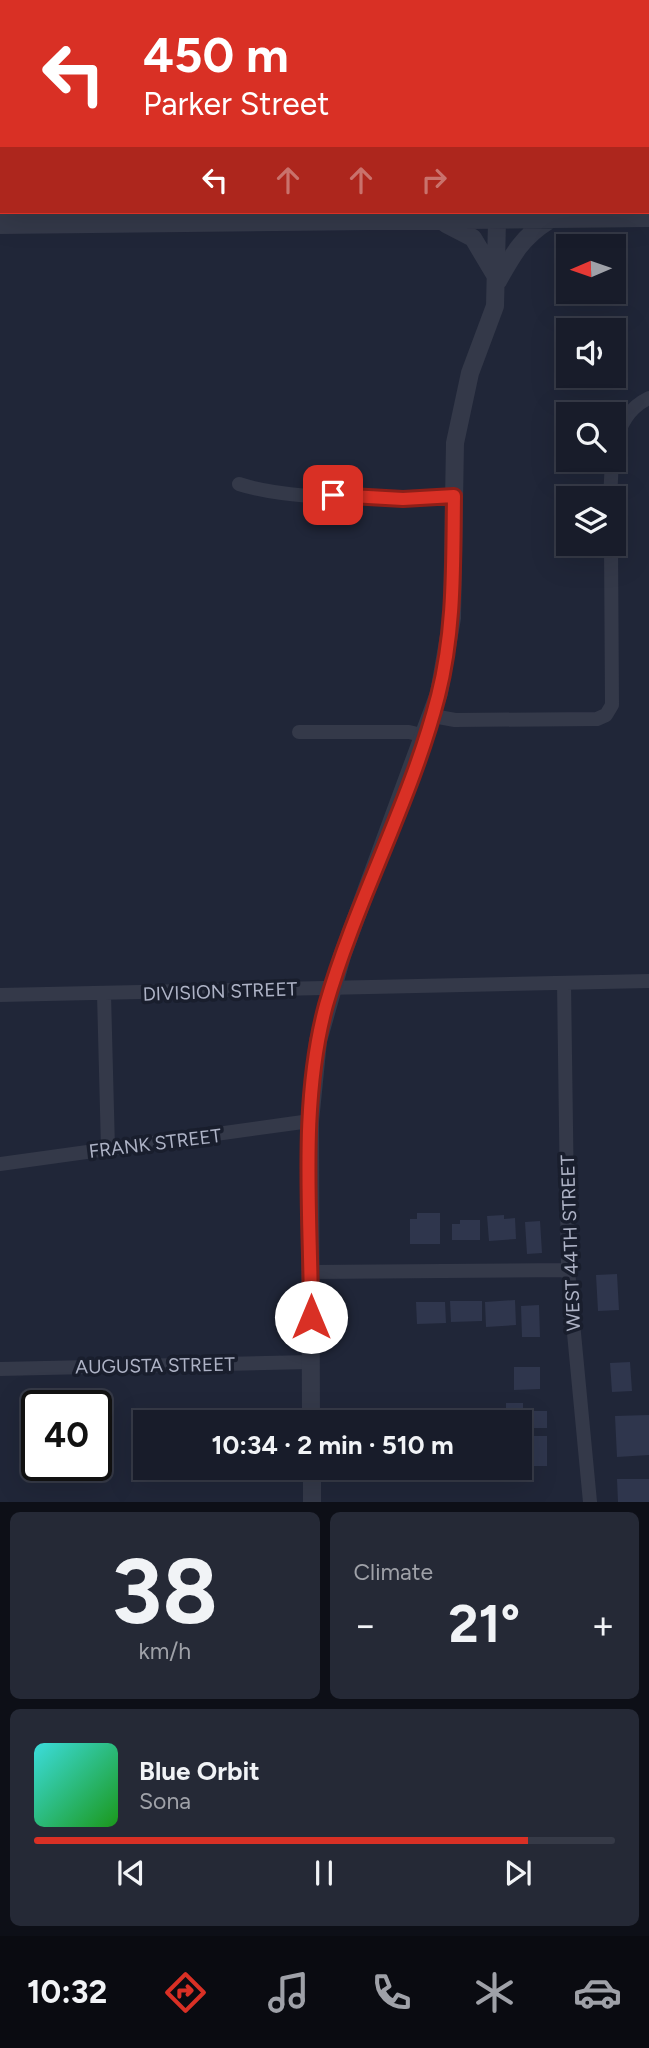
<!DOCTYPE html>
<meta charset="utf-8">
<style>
body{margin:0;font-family:Figtree,sans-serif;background:#252936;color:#f1f3f6;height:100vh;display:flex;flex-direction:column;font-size:26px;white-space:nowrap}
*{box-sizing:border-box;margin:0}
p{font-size:23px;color:#9fa1a8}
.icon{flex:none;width:38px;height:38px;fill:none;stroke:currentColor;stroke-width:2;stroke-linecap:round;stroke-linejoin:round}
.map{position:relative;height:1502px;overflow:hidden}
.side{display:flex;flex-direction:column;gap:10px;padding:10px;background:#0d0f17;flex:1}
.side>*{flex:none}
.hud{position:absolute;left:0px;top:0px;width:649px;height:214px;box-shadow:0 7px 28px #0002,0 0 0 2px #363a47;background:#d93025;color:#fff;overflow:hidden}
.needle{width:46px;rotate:268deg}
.buttons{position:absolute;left:556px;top:234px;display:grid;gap:14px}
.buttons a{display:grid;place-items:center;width:70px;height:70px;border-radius:0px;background:#181c2a;box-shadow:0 7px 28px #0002,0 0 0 2px #363a47;font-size:35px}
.speed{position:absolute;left:21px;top:1390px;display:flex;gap:14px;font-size:35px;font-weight:700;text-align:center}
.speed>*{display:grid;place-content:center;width:91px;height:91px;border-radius:50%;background:#181c2a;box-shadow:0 7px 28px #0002,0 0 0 2px #363a47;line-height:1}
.speed .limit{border:4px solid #111;border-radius:10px;background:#fff;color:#111}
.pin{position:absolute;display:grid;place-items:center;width:60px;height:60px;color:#fff;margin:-30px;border-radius:14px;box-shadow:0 4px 10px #0006}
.me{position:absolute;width:77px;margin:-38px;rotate:0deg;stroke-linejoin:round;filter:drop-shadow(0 0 5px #0008)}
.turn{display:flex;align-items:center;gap:24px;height:147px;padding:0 28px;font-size:32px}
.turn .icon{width:91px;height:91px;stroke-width:2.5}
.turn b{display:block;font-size:49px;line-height:60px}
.lanes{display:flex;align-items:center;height:66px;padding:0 28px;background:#0003;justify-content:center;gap:35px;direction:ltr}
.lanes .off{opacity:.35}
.big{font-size:52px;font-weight:700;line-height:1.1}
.side .tile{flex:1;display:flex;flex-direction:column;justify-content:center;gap:10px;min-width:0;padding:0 24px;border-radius:10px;background:#252936}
.side .dial{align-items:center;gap:0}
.dial b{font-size:91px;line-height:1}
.song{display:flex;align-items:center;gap:21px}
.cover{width:84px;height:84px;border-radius:10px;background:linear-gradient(135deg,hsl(180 70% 55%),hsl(120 70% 35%))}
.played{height:7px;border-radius:4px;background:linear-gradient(90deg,#d93025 85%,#363a47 85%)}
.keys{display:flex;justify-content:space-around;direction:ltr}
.heat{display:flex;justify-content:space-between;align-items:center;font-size:38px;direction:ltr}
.side .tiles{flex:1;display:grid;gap:10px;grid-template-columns:1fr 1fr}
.tile:last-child{grid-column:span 2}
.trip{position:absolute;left:133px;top:1410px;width:399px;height:70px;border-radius:0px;background:#181c2a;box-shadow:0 7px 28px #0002,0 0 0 2px #363a47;font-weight:700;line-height:70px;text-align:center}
.tabs{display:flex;height:112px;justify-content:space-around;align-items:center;background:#0a0b11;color:#9fa1a8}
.tabs .icon{width:49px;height:49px}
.tabs .on{color:#d93025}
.tabs b{font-size:32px;color:#f1f3f6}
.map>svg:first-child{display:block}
</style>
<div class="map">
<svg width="649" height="1502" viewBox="0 0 649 1502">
<rect width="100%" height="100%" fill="#202638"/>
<!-- building -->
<path fill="#2f364d" d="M 417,1213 L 440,1213 L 440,1244 L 410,1244 L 410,1219 L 417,1219 Z
M 504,1215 L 504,1219 L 515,1218 L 516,1239 L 489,1241 L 487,1216 Z
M 460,1220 L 480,1220 L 480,1240 L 452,1240 L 452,1224 L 460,1224 Z
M 540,1221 L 542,1253 L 527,1254 L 525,1222 Z
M 617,1274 L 619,1310 L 598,1311 L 596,1275 Z
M 515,1300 L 516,1325 L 486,1327 L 485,1302 Z
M 450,1301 L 482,1301 L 482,1321 L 451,1322 Z
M 416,1302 L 445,1302 L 446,1323 L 417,1324 Z
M 539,1305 L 540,1337 L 522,1337 L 521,1306 Z
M 630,1362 L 632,1391 L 612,1392 L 610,1363 Z
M 514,1367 L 540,1367 L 540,1389 L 514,1390 Z
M 506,1403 L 523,1403 L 523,1411 L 547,1411 L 547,1428 L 520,1428 L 520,1423 L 506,1423 Z
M 649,1415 L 649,1455 L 617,1457 L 615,1416 Z
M 520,1436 L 547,1436 L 547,1466 L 529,1466 L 529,1462 L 520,1462 Z
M 617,1479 L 649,1479 L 649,1502 L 618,1502 Z"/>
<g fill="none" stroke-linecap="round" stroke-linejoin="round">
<!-- minor -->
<path stroke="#343949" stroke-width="14" d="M 570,0 L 570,2
M 166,2 L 166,0
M 367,2 L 367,0
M 648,16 L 649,16
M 0,26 L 2,26
M 614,446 C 620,425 628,408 649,398
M 239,484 C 295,502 394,499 454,496
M 610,499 L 612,460
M 433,716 L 455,720 L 597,719 L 606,715 L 612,705 L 611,544
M 299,732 L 409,732 L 426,736
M 564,983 L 568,1270 L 590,1502
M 104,994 L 108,1149
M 0,995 L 649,981
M 0,1164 L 310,1121
M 311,1272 L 568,1270
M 0,1369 L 311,1362"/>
<!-- tertiary -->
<path stroke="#343949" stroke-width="18" d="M 446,224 L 473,238 L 495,275
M 0,225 L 649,218
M 498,281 C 512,256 522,237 548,221
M 311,1423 L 310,1121 L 318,1041 L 342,956 L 439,693 L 452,618 L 455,443 L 470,373 L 495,306 L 497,221
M 312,1468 L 312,1502"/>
</g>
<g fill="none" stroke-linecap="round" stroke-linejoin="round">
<defs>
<path id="route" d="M 311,1317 C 311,1215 299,1105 326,1005 C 356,900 411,802 438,696 C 455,630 453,563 454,496 L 403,499 L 333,495"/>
</defs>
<!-- route casing -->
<use href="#route" stroke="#8d1f18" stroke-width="18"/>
<!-- route -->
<use href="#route" stroke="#d93025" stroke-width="12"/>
</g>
<g text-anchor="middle" stroke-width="7" stroke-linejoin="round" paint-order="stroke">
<!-- street labels -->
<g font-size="19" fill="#aeb3c6" stroke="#191e2d">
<text transform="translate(220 991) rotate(-2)" y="7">DIVISION STREET</text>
<text transform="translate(155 1143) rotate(-7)" y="7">FRANK STREET</text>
<text transform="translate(570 1243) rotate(-92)" y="7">WEST 44TH STREET</text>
<text transform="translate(155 1365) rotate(-1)" y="7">AUGUSTA STREET</text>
</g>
</g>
</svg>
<div class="buttons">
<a><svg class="needle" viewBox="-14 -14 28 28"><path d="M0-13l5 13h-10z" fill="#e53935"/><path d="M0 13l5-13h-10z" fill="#9fa1a8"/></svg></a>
<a><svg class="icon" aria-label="sound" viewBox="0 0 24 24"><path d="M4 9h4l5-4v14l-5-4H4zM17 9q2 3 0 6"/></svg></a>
<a><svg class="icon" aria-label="search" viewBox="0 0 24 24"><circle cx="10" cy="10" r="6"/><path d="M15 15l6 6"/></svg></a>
<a><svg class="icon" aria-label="layers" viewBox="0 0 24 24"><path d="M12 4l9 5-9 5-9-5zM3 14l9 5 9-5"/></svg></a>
</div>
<div class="speed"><div class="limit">40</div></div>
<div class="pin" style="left:333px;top:495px;background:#d93025"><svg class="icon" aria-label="arrive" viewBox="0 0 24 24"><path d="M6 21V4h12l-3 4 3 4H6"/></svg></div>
<svg class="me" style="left:311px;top:1317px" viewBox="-20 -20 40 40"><circle r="19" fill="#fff"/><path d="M0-13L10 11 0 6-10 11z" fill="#d93025"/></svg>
<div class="trip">10:34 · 2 min · 510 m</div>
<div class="hud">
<div class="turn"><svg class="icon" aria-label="left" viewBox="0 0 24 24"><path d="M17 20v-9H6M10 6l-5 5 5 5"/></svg><div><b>450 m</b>Parker Street</div></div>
<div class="lanes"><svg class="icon" aria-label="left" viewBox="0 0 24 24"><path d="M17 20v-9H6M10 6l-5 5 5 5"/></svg><svg class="icon off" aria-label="ahead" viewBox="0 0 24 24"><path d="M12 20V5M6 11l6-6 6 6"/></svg><svg class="icon off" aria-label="ahead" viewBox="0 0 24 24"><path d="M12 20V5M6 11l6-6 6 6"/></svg><svg class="icon off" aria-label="right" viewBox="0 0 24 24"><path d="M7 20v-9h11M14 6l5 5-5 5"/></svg></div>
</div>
</div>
<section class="side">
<div class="tiles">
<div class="tile dial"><b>38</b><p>km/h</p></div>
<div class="tile"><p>Climate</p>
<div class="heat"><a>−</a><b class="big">21°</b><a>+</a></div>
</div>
<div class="tile">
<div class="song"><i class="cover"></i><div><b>Blue Orbit</b><p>Sona</p></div></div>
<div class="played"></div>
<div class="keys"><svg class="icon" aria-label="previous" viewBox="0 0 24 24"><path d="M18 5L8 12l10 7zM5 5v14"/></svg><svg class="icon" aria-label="pause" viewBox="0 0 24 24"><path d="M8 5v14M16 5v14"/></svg><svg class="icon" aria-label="next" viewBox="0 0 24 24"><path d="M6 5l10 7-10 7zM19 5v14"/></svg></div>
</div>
</div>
</section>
<nav class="tabs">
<b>10:32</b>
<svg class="icon on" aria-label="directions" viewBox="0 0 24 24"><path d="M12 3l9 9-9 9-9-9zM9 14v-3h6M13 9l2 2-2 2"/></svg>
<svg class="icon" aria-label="music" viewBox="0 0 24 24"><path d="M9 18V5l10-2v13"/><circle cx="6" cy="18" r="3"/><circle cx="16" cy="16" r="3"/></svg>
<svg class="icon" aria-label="phone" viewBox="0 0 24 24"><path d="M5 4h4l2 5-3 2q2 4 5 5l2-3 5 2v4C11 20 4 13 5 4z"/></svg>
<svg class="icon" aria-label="climate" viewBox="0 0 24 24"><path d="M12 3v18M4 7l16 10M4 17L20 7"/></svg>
<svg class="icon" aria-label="car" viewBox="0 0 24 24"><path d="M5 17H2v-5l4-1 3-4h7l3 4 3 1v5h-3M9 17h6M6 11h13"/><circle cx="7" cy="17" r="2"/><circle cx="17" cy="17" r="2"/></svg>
</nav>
